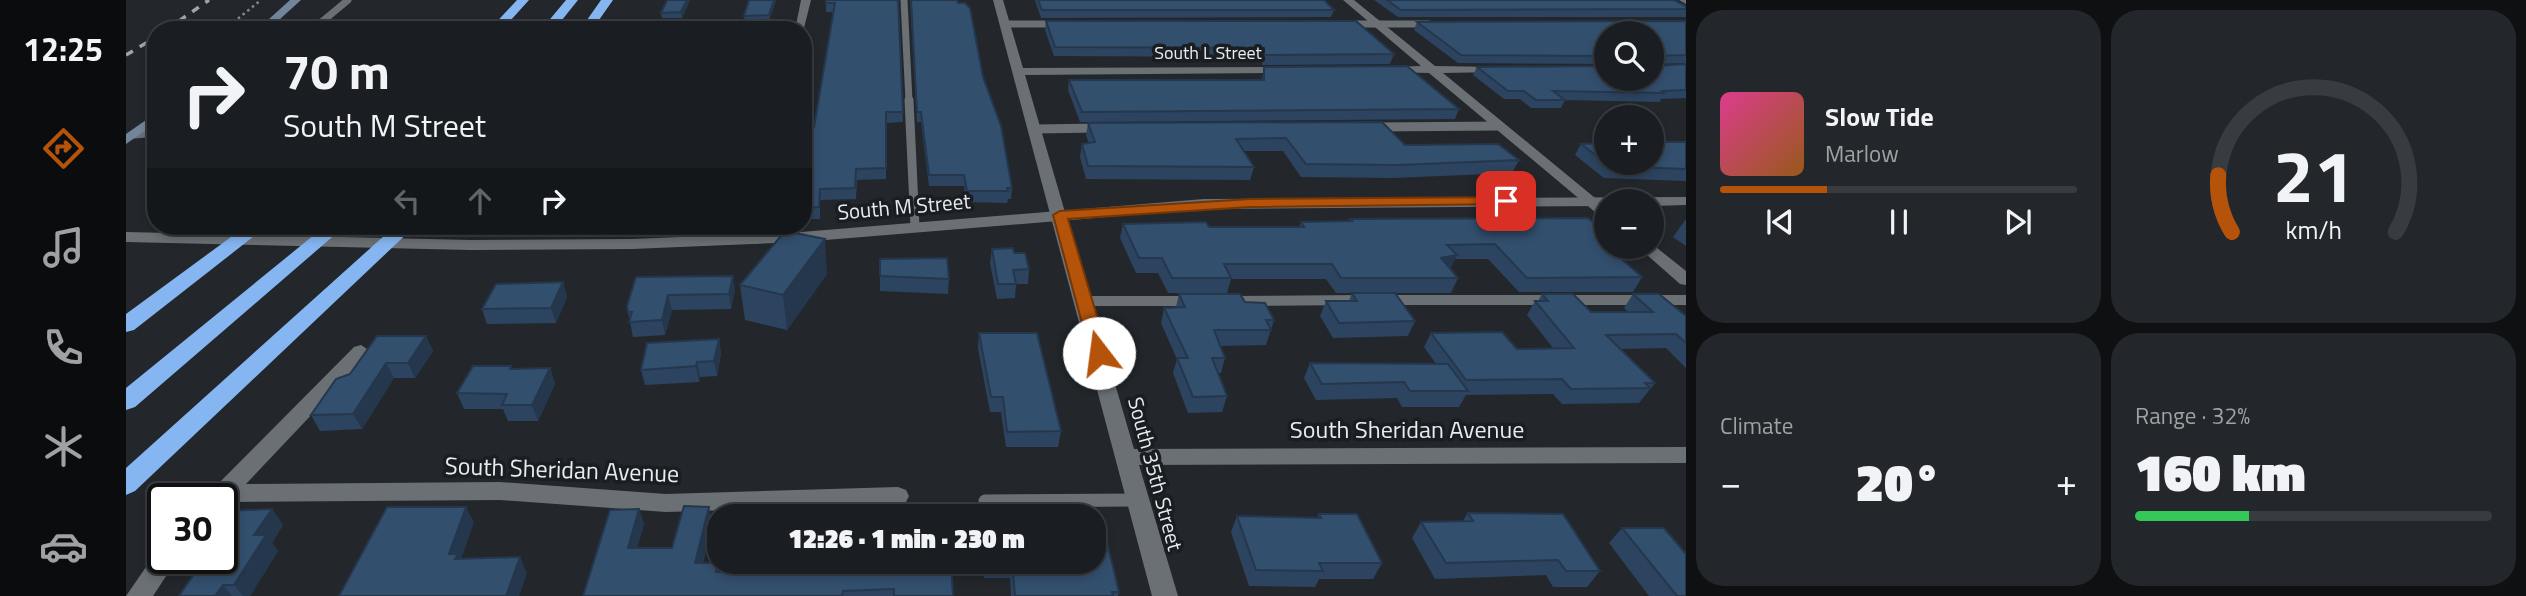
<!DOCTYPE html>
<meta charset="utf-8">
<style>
body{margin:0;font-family:"Titillium Web",sans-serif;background:#23262a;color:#f1f3f6;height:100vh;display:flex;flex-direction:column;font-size:26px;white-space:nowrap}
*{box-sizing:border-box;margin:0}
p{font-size:23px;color:#9fa2a5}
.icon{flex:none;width:38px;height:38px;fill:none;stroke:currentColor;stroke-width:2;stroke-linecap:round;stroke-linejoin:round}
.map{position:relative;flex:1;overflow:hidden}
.drawer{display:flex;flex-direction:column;gap:10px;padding:10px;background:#0e1012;width:840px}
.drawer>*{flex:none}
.banner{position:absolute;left:21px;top:21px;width:665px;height:214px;border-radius:28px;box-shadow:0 4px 10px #0003,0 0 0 2px #383b3f;background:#1a1d21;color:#f1f3f6;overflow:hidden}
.controls{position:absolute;left:1468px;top:21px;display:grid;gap:14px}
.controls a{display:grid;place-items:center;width:70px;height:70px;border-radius:50%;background:#1a1d21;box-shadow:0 4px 10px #0003,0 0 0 2px #383b3f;font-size:35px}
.speed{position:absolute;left:21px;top:483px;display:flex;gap:14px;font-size:35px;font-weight:700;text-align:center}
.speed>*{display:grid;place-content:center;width:91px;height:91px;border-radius:50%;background:#1a1d21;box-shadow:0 4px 10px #0003,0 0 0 2px #383b3f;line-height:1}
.speed .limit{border:4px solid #111;border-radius:10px;background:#fff;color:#111}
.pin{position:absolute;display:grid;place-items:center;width:60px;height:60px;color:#fff;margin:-30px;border-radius:14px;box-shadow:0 4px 10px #0006}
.me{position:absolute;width:77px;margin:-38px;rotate:345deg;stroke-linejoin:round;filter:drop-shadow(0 0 5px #0008)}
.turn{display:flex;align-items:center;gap:24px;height:147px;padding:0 21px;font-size:32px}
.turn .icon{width:91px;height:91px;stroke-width:2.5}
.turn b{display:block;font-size:49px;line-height:60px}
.lanes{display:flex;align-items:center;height:66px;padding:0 21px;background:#0003;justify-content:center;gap:35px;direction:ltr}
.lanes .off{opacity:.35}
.big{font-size:52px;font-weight:800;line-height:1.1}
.drawer .widget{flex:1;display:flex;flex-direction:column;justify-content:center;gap:10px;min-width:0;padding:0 24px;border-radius:28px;background:#23262a}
.drawer .dial{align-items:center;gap:0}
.dial svg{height:182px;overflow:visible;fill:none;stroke:#383b3f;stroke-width:7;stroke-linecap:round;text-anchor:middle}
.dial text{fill:#f1f3f6;stroke:none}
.song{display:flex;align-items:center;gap:21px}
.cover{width:84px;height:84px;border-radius:10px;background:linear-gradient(135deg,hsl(330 70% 55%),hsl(30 70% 35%))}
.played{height:7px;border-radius:4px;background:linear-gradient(90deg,#b45309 30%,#383b3f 30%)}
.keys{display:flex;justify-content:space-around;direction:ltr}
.heat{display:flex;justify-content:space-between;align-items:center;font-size:38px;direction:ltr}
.charge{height:10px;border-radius:5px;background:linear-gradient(90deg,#34c759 32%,#383b3f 0)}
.drawer .tiles{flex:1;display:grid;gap:10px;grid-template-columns:repeat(2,1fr)}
.trip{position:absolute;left:581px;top:504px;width:399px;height:70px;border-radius:28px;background:#1a1d21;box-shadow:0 4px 10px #0003,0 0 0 2px #383b3f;font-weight:800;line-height:70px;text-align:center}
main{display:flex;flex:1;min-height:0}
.tab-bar{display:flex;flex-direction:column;width:126px;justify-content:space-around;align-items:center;background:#0a0c0d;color:#9fa2a5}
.tab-bar .icon{width:49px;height:49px}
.tab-bar .on{color:#b45309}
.tab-bar b{font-size:32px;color:#f1f3f6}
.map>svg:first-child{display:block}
</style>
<main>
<nav class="tab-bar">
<b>12:25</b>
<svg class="icon on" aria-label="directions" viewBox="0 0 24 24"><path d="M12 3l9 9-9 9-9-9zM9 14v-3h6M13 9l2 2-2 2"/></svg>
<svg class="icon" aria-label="music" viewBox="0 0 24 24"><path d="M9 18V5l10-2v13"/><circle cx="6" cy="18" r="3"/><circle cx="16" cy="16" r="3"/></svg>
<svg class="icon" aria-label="phone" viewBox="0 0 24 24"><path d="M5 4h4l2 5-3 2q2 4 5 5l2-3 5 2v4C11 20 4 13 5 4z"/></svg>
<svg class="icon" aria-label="climate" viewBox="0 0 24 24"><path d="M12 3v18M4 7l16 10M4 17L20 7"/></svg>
<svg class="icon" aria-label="car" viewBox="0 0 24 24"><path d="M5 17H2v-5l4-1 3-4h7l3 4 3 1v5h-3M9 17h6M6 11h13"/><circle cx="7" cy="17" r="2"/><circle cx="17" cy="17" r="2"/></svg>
</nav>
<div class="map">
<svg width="1560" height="596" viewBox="0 0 1560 596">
<rect width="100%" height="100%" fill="#23272c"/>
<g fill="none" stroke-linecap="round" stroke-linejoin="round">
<!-- path -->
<path stroke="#85888c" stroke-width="2.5" stroke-dasharray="2.5 3.5" stroke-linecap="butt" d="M 98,30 L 135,0"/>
<!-- service-far3 -->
<path stroke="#6b7075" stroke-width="7" d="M 778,0 L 783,101
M 880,24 L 934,24
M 1220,24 L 1302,24
M 186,30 L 222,0"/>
<!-- service-far2 -->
<path stroke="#6b7075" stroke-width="9" d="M 783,100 L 789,227
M 1249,127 L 1374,126
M 910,129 L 973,128
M 9,134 L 30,132"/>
<!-- service-far1 -->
<path stroke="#6b7075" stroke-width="10" d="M 1262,300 L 1424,300
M 1440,300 L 1560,300
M 959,301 L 1064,301
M 1104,301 L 1235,300"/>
<!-- service -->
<path stroke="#6b7075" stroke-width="13" d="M 859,501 L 1013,500"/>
<!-- minor -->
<path fill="#6b7075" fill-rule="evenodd" d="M 675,0 L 685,0 L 677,32 L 677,30 L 669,30 Z
M 867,0 L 877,0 L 897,68 L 1160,67 L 1166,70 L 1160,73 L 899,75 L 1008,449 L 1560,447 L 1560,463 L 1013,465 L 1052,596 L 1026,596 Z
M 1217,0 L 1228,0 L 1309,66 L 1377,67 L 1379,69 L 1373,72 L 1317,73 L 1480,207 L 1480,218 L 1475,217 L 1303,73 L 1257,72 L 1257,68 L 1261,67 L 1295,66 Z
M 1553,0 L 1560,0 L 1560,4 Z
M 625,226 L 641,226 L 636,242 L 630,244 L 622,239 Z
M 1526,244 L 1560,271 L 1560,285 L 1554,284 L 1512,247 L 1526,247 Z
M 235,345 L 244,351 L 242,355 L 120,484 L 374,482 L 540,494 L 772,487 L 780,490 L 783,496 L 780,502 L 772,505 L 540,512 L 374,500 L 102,502 L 96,504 L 96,499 L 84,499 L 86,490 L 228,347 Z
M 37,549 L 37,558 L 52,558 L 27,596 L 0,596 L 31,551 Z"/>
<!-- tertiary -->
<path fill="#6b7075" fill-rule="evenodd" d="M 1560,197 L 1560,205 L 1526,206 L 1526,201 L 1480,201 L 1480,206 L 1078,209 L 675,242 L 506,249 L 345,250 L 0,242 L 0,232 L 345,240 L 506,239 L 675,232 L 1078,199 Z"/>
<!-- secondary -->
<path fill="#73859a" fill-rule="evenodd" d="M 164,0 L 175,0 L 142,30 L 131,30 Z
M 30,113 L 30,123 L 0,144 L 0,134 Z"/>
<!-- motorway -->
<path fill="#85b6f1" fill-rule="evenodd" d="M 391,0 L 403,0 L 376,30 L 363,30 Z
M 440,0 L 452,0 L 428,30 L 415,30 Z
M 475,0 L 487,0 L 466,30 L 454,30 Z
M 120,226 L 141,226 L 8,330 L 0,332 L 0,314 Z
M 199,226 L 219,226 L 9,407 L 0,410 L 0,388 Z
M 269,226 L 289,226 L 9,491 L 0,495 L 0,468 Z"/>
<!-- rail -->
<path stroke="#a0a4a7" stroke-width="3.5" stroke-dasharray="8 8" stroke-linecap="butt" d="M 40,30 L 83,0
M 0,55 L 30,37"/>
</g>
<!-- wall -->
<path fill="#2c445f" d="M 541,0 L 564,0 L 556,18 L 536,18 L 535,13 Z
M 650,0 L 643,21 L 619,21 L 618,16 Z
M 772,0 L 777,122 L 760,123 L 760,179 L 731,180 L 730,199 L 694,200 L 694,219 L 677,219 L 677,164 L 688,127 L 707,12 L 700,12 L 700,3 Z
M 784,0 L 857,77 L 886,188 L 885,199 L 882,199 L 881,203 L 840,202 L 838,186 L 803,186 L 795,122 L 791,122 Z
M 909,0 L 1198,0 L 1208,10 L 1205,17 L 915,18 Z
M 1248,0 L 1548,0 L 1560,6 L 1560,17 L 1272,17 Z
M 920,21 L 1268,54 L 1264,64 L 1136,65 L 1136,57 L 928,56 L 919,30 Z
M 1560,21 L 1560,63 L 1530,64 L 1531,66 L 1560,64 L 1560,98 L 1535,99 L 1534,102 L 1439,100 L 1435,108 L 1405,108 L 1394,99 L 1378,99 L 1347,75 L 1351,67 L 1526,79 L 1480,33 L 1480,64 L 1332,63 L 1288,30 L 1291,22 Z
M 1138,67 L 1333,109 L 1329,119 L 954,122 L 942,90 L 943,80 L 1136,80 Z
M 962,123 L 1279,145 L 1393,160 L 1386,173 L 1267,178 L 1175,177 L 1157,151 L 1118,151 L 1128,167 L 1124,180 L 960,179 L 954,157 L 956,144 L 963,143 L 960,136 Z
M 1560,142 L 1560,181 L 1478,178 L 1449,155 L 1455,144 Z
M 1224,219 L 1480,233 L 1480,247 L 1485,247 L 1484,248 L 1516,277 L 1507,292 L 1393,292 L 1362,259 L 1329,259 L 1324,268 L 1332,278 L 1325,293 L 1210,293 L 1200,279 L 1105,279 L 1101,293 L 1042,293 L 1032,273 L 1010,273 L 994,238 L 997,224 L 1083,227 L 1173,227 L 1175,222 L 1223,221 Z
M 1560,219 L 1560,246 L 1547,237 Z
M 866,249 L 888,253 L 903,269 L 902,284 L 890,284 L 889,298 L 871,299 L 864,263 Z
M 754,259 L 823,279 L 822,294 L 754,291 Z
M 701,274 L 661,330 L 619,320 L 614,285 Z
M 510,277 L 609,290 L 605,309 L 546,310 L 539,335 L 507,337 L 502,312 Z
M 437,282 L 441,297 L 430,323 L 361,324 L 356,309 Z
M 1226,293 L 1289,321 L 1282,336 L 1207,338 L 1194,316 L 1200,301 L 1223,301 Z
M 1053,294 L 1119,302 L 1148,320 L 1140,345 L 1094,346 L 1099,358 L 1095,373 L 1092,373 L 1101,396 L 1096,412 L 1062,413 L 1047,373 L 1051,359 L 1035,323 L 1038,308 L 1050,307 Z
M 1416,294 L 1465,312 L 1502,312 L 1498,308 L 1507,294 L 1560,316 L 1560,368 L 1540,348 L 1494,349 L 1529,383 L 1513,403 L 1436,404 L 1427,394 L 1340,395 L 1333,407 L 1276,407 L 1271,398 L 1190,400 L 1178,378 L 1184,363 L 1310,364 L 1298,347 L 1305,333 L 1391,349 L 1427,348 L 1401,315 L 1409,301 L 1412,301 Z
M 853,333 L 935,431 L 932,447 L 880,447 L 875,412 L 864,412 L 852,348 Z
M 300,336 L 307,351 L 289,378 L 268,378 L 236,429 L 194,431 L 185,415 L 224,374 Z
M 593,339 L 595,354 L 591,376 L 574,377 L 573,382 L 519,385 L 515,370 Z
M 385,366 L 386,368 L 424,368 L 429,384 L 412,421 L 382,421 L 377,409 L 338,409 L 331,393 Z
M 146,509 L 157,525 L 146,543 L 152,551 L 124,596 L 53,596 Z
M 513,509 L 518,524 L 511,548 L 546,548 L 586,522 L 577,563 L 592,563 L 594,572 L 687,571 L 827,596 L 457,596 Z
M 1342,513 L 1474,571 L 1461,587 L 1427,587 L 1420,575 L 1309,579 L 1286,538 L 1295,522 L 1336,522 Z
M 1193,514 L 1256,563 L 1247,579 L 1193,579 L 1189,587 L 1123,586 L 1105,532 L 1111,516 L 1191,518 Z
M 1496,528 L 1560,596 L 1523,596 L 1483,543 Z
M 857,562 L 968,562 L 993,592 L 992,596 L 885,596 L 884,578 L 858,578 Z"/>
<!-- shaded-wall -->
<path fill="#24374d" d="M 561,0 L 564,0 L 556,18 L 555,12 Z
M 648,0 L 650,0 L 643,21 L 643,15 Z
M 699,239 L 701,274 L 661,330 L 657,295 Z
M 1331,255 L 1324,270 L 1315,258 Z
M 607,276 L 609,290 L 605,309 L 603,294 Z
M 437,282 L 441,297 L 430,323 L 425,308 Z
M 542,295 L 546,310 L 539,335 L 536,320 Z
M 300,336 L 307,351 L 289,378 L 282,363 Z
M 593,339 L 595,354 L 591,376 L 588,361 Z
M 571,362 L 574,377 L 573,382 L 570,366 Z
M 260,363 L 268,378 L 236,429 L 227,414 Z
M 424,368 L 429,384 L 412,421 L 406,405 Z
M 340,507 L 348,522 L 335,560 L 340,569 L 323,554 Z
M 583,507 L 586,522 L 573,578 L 569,563 Z
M 146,509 L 157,525 L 146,543 L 152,551 L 124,596 L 117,596 L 108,585 L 128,535 Z
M 513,509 L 518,524 L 507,563 L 502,548 Z
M 394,557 L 401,573 L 393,596 L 380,596 Z
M 97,585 L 106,596 L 89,596 Z"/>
<!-- building -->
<path fill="#334f6e" stroke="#24374d" stroke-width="2" d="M 541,0 L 561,0 L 555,12 L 535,13 Z
M 623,0 L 648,0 L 643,15 L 618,16 Z
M 700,0 L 772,0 L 777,112 L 760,112 L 760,168 L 730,169 L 729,188 L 694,189 L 693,207 L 677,208 L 677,164 L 682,127 L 688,127 L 709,3 L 700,3 Z
M 785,0 L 831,0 L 832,3 L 839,3 L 844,8 L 857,77 L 875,126 L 886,188 L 881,188 L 882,191 L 841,191 L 838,175 L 803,175 L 795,112 L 791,112 Z
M 912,0 L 1198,0 L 1208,10 L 916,10 Z
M 1261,0 L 1548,0 L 1560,6 L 1560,9 L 1275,10 Z
M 920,21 L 1230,21 L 1268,54 L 1138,55 L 1138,48 L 929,47 Z
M 1560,21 L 1560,55 L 1529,56 L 1531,66 L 1560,64 L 1560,90 L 1535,91 L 1539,93 L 1427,91 L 1439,100 L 1410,100 L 1398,91 L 1382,91 L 1351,67 L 1480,66 L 1480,79 L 1526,79 L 1526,33 L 1480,33 L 1480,56 L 1335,55 L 1291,22 Z
M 1281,66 L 1333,109 L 956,112 L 943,80 L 1138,80 L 1138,67 Z
M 1256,122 L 1279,145 L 1372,144 L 1393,160 L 1272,165 L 1180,164 L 1160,138 L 1110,139 L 1128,167 L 962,166 L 956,144 L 969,142 L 962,123 Z
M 1526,142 L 1560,142 L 1560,169 L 1485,166 L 1481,163 L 1526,163 Z
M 1480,143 L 1480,163 L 1455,144 Z
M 1462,218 L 1480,233 L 1480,240 L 1475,240 L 1480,245 L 1480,247 L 1482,247 L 1516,277 L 1401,278 L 1369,244 L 1321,245 L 1331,255 L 1315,258 L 1332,278 L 1215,278 L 1206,264 L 1098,264 L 1105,278 L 1046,278 L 1036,258 L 1013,258 L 997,224 L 1080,222 L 1083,227 L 1178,227 L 1175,222 L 1226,221 L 1224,219 Z
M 659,231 L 699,239 L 657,295 L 614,285 Z
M 887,248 L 888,253 L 899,253 L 903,269 L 887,270 L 890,284 L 872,284 L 866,249 Z
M 821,258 L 823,279 L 754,276 L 754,259 Z
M 607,276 L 603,294 L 542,295 L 536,320 L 503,322 L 506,312 L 502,312 L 501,306 L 510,277 Z
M 437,282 L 425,308 L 356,309 L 370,284 Z
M 1226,293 L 1269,293 L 1289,321 L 1213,323 L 1200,301 L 1231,301 Z
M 1053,294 L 1114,294 L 1119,302 L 1139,303 L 1148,320 L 1140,320 L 1145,330 L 1088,330 L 1099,358 L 1086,358 L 1101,396 L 1067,397 L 1051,358 L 1062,358 L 1038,308 L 1059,307 Z
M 1416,294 L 1447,294 L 1465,312 L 1527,312 L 1507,294 L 1533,294 L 1560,316 L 1560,343 L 1550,334 L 1480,335 L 1529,383 L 1519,383 L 1524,388 L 1445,389 L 1436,379 L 1340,380 L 1305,333 L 1376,332 L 1391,349 L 1448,348 L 1409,301 L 1422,301 Z
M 853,333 L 911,333 L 935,431 L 881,432 L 877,397 L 865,397 Z
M 251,336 L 300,336 L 282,363 L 260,363 L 227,414 L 185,415 L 210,379 L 224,374 Z
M 593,339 L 588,361 L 571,362 L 570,366 L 515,370 L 521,343 Z
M 1184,363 L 1322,364 L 1342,391 L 1284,391 L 1278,382 L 1196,384 Z
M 347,366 L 385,366 L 384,369 L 424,368 L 406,405 L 376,405 L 381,394 L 331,393 Z
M 653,503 L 652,516 L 619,516 L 621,504 Z
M 558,506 L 583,507 L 569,563 L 592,563 L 590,572 L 687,571 L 687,565 L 728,565 L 728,562 L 825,562 L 827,596 L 768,596 L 768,589 L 717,591 L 716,596 L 457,596 L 484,510 L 513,509 L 502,548 L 546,548 Z
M 261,507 L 340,507 L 323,554 L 332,554 L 329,559 L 394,557 L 380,596 L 213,596 Z
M 146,509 L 128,535 L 140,535 L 108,585 L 97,585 L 89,596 L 53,596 L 79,558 L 96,558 L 96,511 Z
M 1342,513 L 1437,514 L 1474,571 L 1440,571 L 1432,560 L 1320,563 L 1295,522 L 1347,521 Z
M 1193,514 L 1231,514 L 1256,563 L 1193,563 L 1197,571 L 1130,570 L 1111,516 L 1195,518 Z
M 968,517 L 975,517 L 993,592 L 986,592 L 987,596 L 889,596 L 886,562 L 968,562 Z
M 1496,528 L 1538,528 L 1560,554 L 1560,596 L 1551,596 Z"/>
<!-- route -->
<path fill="#b45309" stroke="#753606" stroke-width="2" d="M 1380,197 L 1387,201 L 1385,204 L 1124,207 L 942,219 L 982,353 L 973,359 L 964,353 L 927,215 L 934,211 L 1124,199 Z"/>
<g text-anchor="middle" stroke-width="7" stroke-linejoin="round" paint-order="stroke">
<!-- far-street labels -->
<g font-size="18" fill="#e9ecef" stroke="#1a1e22">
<text x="1082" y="59">South L Street</text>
</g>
<!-- street labels -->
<g font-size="21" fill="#e9ecef" stroke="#1a1e22">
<text transform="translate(778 207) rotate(-5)" y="7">South M Street</text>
<text transform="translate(1029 474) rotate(75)" y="7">South 35th Street</text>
</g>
<!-- near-street labels -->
<g font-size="24" fill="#e9ecef" stroke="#1a1e22">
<text x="1281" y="438">South Sheridan Avenue</text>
<text transform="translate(436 470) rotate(2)" y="8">South Sheridan Avenue</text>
</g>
</g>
</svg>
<div class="controls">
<a><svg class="icon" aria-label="search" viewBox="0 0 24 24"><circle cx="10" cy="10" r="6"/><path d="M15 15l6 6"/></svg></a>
<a>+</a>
<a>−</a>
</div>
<div class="speed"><div class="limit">30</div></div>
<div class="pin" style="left:1380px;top:201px;background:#d93025"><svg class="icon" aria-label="arrive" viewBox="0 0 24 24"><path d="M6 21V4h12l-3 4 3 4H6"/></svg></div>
<svg class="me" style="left:973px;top:353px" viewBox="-20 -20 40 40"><circle r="19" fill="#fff"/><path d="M0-13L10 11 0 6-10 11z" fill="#b45309"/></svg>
<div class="trip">12:26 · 1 min · 230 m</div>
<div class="banner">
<div class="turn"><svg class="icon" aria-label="right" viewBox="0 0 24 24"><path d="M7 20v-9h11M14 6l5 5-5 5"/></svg><div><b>70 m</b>South M Street</div></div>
<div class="lanes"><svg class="icon off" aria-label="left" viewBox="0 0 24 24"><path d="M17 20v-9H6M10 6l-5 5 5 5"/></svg><svg class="icon off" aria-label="ahead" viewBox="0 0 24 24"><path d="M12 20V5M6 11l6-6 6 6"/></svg><svg class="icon" aria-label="right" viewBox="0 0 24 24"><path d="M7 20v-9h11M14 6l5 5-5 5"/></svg></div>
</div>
</div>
<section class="drawer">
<div class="tiles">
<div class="widget">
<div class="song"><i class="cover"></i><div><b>Slow Tide</b><p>Marlow</p></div></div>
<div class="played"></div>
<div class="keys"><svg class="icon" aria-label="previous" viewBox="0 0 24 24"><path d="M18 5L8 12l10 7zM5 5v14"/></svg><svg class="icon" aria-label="pause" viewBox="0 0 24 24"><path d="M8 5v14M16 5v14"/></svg><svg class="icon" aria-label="next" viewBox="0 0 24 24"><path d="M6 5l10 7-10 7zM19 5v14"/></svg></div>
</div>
<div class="widget dial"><svg viewBox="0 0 100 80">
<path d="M14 69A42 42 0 1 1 86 69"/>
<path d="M14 69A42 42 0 0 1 8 44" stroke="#b45309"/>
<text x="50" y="56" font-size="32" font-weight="700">21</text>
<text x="50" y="72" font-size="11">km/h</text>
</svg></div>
<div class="widget"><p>Climate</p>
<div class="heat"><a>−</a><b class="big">20°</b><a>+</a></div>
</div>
<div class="widget"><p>Range · 32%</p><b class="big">160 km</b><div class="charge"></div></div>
</div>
</section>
</main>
